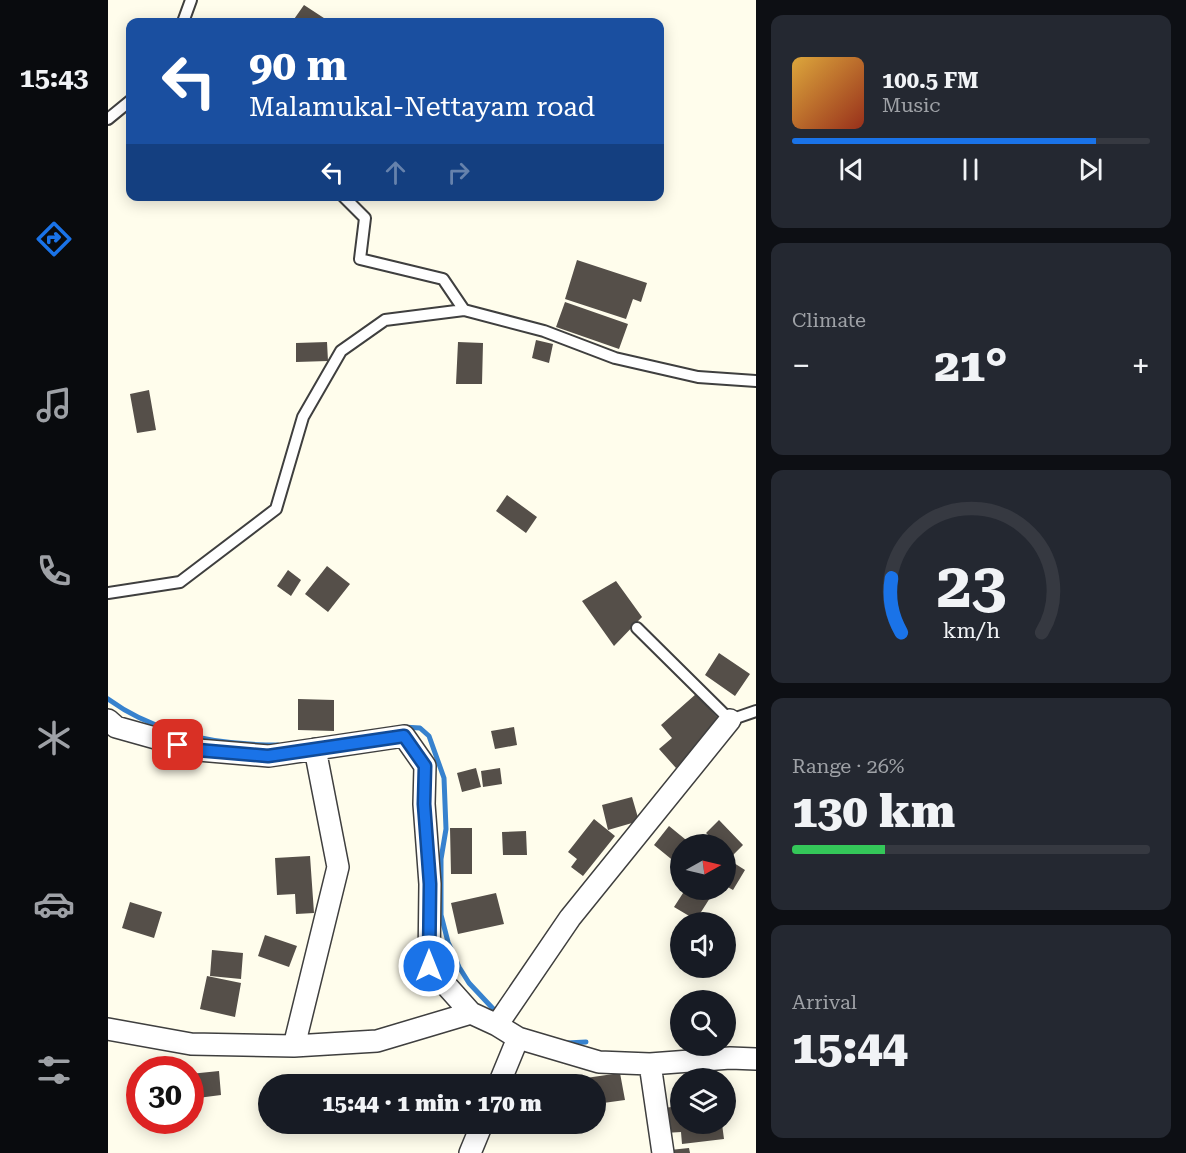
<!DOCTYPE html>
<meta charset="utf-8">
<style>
body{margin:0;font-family:"Roboto Serif",serif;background:#242831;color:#f1f3f6;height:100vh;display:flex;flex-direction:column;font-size:22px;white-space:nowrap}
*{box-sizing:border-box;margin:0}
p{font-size:20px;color:#9ea1a6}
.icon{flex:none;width:33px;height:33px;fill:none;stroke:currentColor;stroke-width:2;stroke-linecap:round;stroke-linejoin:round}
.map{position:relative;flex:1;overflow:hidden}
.drawer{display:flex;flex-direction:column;gap:15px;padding:15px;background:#0d0f14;width:430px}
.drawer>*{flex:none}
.banner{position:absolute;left:18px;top:18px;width:538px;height:183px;border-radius:12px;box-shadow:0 3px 15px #0003;background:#1a4fa0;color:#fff;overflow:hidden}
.needle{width:39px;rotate:82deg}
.buttons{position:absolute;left:562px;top:834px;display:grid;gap:12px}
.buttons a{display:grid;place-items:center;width:66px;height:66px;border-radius:50%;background:#171b24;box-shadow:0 3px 15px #0003;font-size:30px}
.speed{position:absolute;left:18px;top:1056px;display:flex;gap:12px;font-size:30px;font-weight:700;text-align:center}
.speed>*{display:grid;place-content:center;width:78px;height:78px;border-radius:50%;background:#171b24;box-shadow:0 3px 15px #0003;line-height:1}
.speed .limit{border:9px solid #d22;background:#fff;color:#111}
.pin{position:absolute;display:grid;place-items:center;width:51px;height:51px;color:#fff;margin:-26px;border-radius:12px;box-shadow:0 3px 9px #0006}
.me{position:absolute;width:66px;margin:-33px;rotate:0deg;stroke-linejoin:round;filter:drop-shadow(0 0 4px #0008)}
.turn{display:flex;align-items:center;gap:21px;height:126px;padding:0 24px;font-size:27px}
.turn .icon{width:78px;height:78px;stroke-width:2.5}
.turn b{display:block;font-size:42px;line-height:51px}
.lanes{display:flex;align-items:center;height:57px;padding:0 24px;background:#0003;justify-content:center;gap:30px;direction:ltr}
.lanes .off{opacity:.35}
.big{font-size:45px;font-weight:800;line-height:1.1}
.drawer .card{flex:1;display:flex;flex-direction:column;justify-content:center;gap:9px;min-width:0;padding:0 21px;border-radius:12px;background:#242831}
.drawer .dial{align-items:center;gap:0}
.dial svg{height:156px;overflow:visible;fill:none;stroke:#363941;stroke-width:7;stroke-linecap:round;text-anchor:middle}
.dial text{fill:#f1f3f6;stroke:none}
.song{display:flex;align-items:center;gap:18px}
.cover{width:72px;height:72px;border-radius:9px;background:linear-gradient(135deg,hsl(40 70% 55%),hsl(10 70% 35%))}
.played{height:6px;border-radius:3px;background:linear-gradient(90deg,#1a73e8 85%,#363941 85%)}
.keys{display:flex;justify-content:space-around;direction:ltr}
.heat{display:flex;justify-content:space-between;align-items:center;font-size:33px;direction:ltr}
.charge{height:9px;border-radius:4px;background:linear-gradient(90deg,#34c759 26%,#363941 0)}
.trip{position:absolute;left:150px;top:1074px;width:348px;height:60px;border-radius:30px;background:#171b24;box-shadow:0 3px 15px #0003;font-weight:800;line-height:60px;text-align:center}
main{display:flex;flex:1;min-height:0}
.menu{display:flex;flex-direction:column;width:108px;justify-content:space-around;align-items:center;background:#090b0e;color:#9ea1a6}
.menu .icon{width:42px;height:42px}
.menu .selected{color:#1a73e8}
.menu b{font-size:27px;color:#f1f3f6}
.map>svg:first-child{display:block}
</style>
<main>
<nav class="menu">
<b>15:43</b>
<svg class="icon selected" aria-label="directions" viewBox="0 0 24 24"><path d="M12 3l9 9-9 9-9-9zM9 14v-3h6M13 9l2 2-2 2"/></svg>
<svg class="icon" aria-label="music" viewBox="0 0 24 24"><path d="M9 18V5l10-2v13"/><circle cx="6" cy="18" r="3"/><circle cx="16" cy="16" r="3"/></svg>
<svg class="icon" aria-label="phone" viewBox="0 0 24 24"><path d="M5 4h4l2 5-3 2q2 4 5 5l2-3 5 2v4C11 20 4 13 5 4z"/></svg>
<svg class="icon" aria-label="climate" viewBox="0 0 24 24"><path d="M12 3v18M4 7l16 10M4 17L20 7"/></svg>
<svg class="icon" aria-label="car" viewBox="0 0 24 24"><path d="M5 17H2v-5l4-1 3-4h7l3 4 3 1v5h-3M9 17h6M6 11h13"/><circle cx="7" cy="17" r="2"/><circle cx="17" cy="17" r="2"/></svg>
<svg class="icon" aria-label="filters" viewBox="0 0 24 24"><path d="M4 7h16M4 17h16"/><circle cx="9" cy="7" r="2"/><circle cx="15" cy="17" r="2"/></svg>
</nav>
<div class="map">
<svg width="648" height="1153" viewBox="0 0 648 1153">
<rect width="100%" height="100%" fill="#fffdec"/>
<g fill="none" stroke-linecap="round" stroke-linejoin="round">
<!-- stream -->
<path stroke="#3782ce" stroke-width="5" d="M 0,699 C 49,735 110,745 170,745
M 295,727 L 312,728 L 321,736 L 336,778 L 338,829 L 333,859 L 333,915 L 340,942 L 351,967 L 361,983 L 390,1014
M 459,1043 L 478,1042"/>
</g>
<!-- building -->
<path fill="#554f49" d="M 196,5 L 222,22 L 184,22 Z
M 469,260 L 539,283 L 533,302 L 525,299 L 518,319 L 457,299 Z
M 457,302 L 520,324 L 511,349 L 448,327 Z
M 428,340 L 445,344 L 441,363 L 424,358 Z
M 219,342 L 220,361 L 188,362 L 188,343 Z
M 350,342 L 375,343 L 374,384 L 348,384 Z
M 41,390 L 48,430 L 29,433 L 22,394 Z
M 399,495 L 429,517 L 418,533 L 388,511 Z
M 219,566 L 242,584 L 220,612 L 197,594 Z
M 180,570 L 193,580 L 183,596 L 169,586 Z
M 508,581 L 534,617 L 506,646 L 474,601 Z
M 611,653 L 642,674 L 627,696 L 597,675 Z
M 588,694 L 612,720 L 595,736 L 599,740 L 568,768 L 551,749 L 564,738 L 553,725 Z
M 190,699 L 226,700 L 226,731 L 190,730 Z
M 406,727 L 409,745 L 387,749 L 383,731 Z
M 368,768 L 373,787 L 354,792 L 349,773 Z
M 392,768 L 394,784 L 375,787 L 373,771 Z
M 524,797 L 531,821 L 500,830 L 494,805 Z
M 486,819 L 507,836 L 475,876 L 463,867 L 469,859 L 460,852 Z
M 611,820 L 635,845 L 623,857 L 618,852 L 618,844 L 610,844 L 598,833 Z
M 561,826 L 583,844 L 573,844 L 573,867 L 546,845 Z
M 342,828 L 364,828 L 364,874 L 343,874 Z
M 418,831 L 419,855 L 395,855 L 394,832 Z
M 202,856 L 206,913 L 188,914 L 187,894 L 169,895 L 167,858 Z
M 618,858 L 637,870 L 625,890 L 618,886 Z
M 577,890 L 607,890 L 588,920 L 566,907 Z
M 388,893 L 396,924 L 350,934 L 343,903 Z
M 22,902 L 54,912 L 46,938 L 14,928 Z
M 157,935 L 189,946 L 181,967 L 150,956 Z
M 104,950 L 135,953 L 133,979 L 102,976 Z
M 99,976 L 133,983 L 127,1017 L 92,1009 Z
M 111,1071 L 113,1095 L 82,1099 L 82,1074 Z
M 512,1073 L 517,1100 L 488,1104 L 488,1084 L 479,1084 L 478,1078 Z
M 573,1106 L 573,1124 L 614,1124 L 616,1139 L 574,1144 L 573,1132 L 557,1133 L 555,1108 Z
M 581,1148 L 582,1153 L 563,1153 L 562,1150 Z"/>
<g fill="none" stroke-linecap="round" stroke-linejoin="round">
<defs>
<path id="service" d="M 75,22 L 83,0
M 0,119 L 22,101
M 235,196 L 257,218 L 252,259 L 335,279 L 356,310
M 0,593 L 72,582 L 168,509 L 195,417 L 233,351 L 277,320 L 356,310 L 436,331 L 507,358 L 590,377 L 648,381
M 529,628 L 622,720 L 648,711"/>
<path id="minor" d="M 0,720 L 8,727 L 90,750 L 161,756 L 296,736 L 317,766 L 316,804 L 322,884 L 321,966 L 363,1013
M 389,1025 L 462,918 L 622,720
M 0,1029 L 83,1044 L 186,1046 L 269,1041 L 363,1013 L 389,1025 L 410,1038 L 491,1062 L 542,1064 L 622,1058 L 648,1059
M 186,1046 L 230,867 L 207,749
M 542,1064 L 555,1153
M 391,1084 L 410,1038
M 362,1153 L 374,1124"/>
</defs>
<!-- service casing -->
<use href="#service" stroke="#3f3f3f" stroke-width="14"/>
<!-- minor casing -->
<use href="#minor" stroke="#3f3f3f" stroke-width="24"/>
<!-- service -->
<use href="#service" stroke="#fff" stroke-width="10"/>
<!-- minor -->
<use href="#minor" stroke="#fff" stroke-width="21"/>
</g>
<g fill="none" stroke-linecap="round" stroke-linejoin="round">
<defs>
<path id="route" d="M 70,745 L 90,750 L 160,756 L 296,736 L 317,766 L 316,804 L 322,884 L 321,966"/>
</defs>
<!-- route casing -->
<use href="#route" stroke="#114b97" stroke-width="15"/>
<!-- route -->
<use href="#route" stroke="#1a73e8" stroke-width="10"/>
</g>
</svg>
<div class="buttons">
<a><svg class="needle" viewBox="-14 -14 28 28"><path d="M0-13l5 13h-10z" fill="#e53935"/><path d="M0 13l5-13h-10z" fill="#9ea1a6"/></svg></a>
<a><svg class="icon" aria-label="sound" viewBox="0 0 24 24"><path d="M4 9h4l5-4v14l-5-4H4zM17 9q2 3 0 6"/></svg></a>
<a><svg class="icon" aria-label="search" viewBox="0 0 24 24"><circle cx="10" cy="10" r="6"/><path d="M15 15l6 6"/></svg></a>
<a><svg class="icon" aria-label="layers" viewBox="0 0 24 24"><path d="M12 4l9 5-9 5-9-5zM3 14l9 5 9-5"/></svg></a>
</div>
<div class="speed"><div class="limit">30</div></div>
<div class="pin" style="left:70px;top:745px;background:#d93025"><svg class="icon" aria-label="arrive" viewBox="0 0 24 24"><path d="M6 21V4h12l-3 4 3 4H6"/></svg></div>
<svg class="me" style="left:321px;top:966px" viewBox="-20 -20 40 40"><circle r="17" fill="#1a73e8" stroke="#fff" stroke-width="3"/><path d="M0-11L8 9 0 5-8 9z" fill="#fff"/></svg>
<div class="trip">15:44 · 1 min · 170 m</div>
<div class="banner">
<div class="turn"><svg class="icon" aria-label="left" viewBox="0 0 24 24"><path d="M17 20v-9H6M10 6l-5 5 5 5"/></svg><div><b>90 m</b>Malamukal-Nettayam road</div></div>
<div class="lanes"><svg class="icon" aria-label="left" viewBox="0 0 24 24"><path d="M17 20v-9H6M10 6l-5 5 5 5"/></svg><svg class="icon off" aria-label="ahead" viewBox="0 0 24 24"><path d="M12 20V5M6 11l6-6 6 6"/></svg><svg class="icon off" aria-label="right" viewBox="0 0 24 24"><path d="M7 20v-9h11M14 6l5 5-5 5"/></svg></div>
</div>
</div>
<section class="drawer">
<div class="card">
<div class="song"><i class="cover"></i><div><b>100.5 FM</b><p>Music</p></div></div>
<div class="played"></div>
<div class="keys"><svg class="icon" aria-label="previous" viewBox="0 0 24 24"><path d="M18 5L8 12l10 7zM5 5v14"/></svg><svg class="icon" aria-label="pause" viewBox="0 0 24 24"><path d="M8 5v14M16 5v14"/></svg><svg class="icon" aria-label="next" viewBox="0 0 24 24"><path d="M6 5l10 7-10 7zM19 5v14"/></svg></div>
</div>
<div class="card"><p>Climate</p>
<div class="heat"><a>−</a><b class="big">21°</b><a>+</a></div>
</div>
<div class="card dial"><svg viewBox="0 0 100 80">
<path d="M14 69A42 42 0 1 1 86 69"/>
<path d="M14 69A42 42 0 0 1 9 41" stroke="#1a73e8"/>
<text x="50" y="56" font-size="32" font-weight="700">23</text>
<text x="50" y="72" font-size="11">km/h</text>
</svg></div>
<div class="card"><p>Range · 26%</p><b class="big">130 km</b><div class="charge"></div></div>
<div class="card"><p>Arrival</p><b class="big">15:44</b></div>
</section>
</main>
